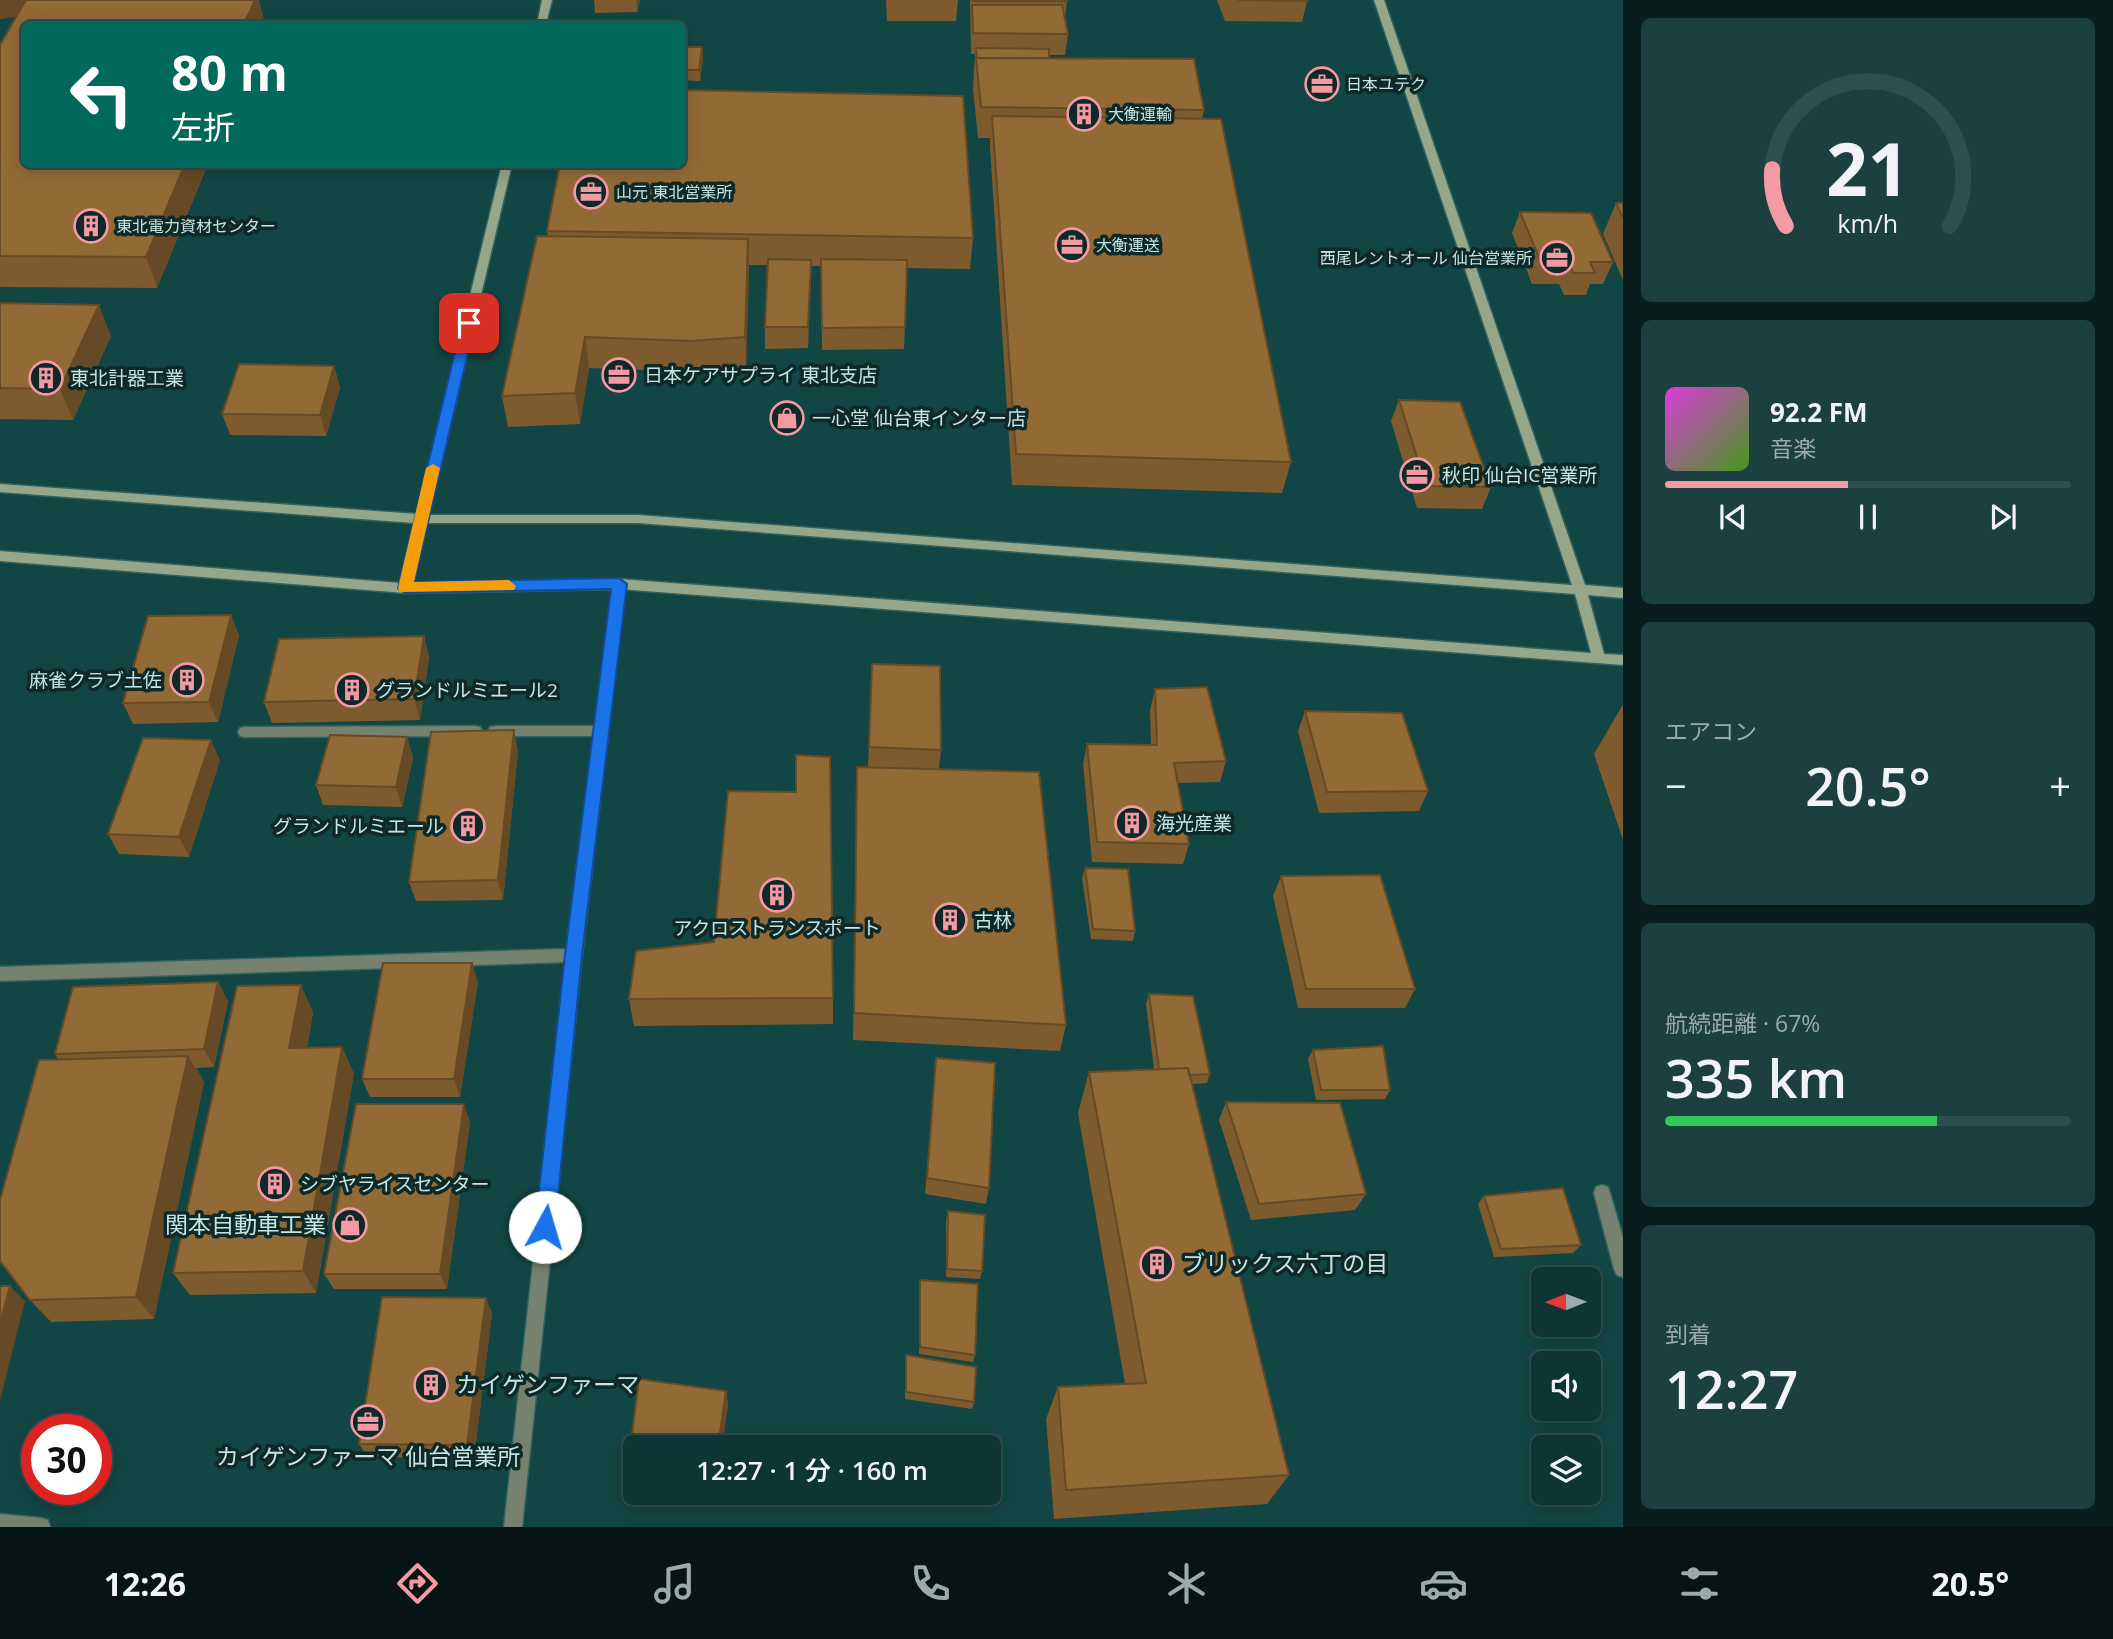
<!DOCTYPE html>
<html lang="ja">
<meta charset="utf-8">
<style>
body{margin:0;font-family:"Open Sans","Noto Sans JP",sans-serif;background:#1c3f3f;color:#f1f3f6;height:100vh;display:flex;flex-direction:column;font-size:26px;white-space:nowrap}
*{box-sizing:border-box;margin:0}
p{font-size:23px;color:#9baaac}
.icon{flex:none;width:38px;height:38px;fill:none;stroke:currentColor;stroke-width:2;stroke-linecap:round;stroke-linejoin:round}
.map{position:relative;flex:1;overflow:hidden}
.details{display:flex;flex-direction:column;gap:18px;padding:18px;background:#081d1c;width:490px}
.details>*{flex:none}
.banner{position:absolute;left:21px;top:21px;width:665px;height:147px;border-radius:10px;box-shadow:0 4px 18px #0003,0 0 0 2px #2e4f4e;background:#00695c;color:#fff;overflow:hidden}
.needle{width:46px;rotate:269deg}
.buttons{position:absolute;left:1531px;top:1267px;display:grid;gap:14px}
.buttons a{display:grid;place-items:center;width:70px;height:70px;border-radius:10px;background:#0e3433;box-shadow:0 4px 18px #0003,0 0 0 2px #2e4f4e;font-size:35px}
.speed{position:absolute;left:21px;top:1414px;display:flex;gap:14px;font-size:35px;font-weight:700;text-align:center}
.speed>*{display:grid;place-content:center;width:91px;height:91px;border-radius:50%;background:#0e3433;box-shadow:0 4px 18px #0003,0 0 0 2px #2e4f4e;line-height:1}
.speed .limit{border:10px solid #d22;background:#fff;color:#111}
.pin{position:absolute;display:grid;place-items:center;width:60px;height:60px;color:#fff;margin:-30px;border-radius:14px;box-shadow:0 4px 10px #0006}
.me{position:absolute;width:77px;margin:-38px;rotate:6deg;stroke-linejoin:round;filter:drop-shadow(0 0 5px #0008)}
.turn{display:flex;align-items:center;gap:24px;height:147px;padding:0 35px;font-size:32px}
.turn .icon{width:91px;height:91px;stroke-width:2.5}
.turn b{display:block;font-size:49px;line-height:60px}
.big{font-size:52px;font-weight:600;line-height:1.1}
.details .tile{flex:1;display:flex;flex-direction:column;justify-content:center;gap:10px;min-width:0;padding:0 24px;border-radius:10px;background:#1c3f3f}
.details .dial{align-items:center;gap:0}
.dial svg{height:182px;overflow:visible;fill:none;stroke:#2e4f4e;stroke-width:7;stroke-linecap:round;text-anchor:middle}
.dial text{fill:#f1f3f6;stroke:none}
.song{display:flex;align-items:center;gap:21px}
.cover{width:84px;height:84px;border-radius:10px;background:linear-gradient(135deg,hsl(300 70% 55%),hsl(100 70% 35%))}
.played{height:7px;border-radius:4px;background:linear-gradient(90deg,#f49aa5 45%,#2e4f4e 45%)}
.keys{display:flex;justify-content:space-around;direction:ltr}
.heat{display:flex;justify-content:space-between;align-items:center;font-size:38px;direction:ltr}
.charge{height:10px;border-radius:5px;background:linear-gradient(90deg,#34c759 67%,#2e4f4e 0)}
.trip{position:absolute;left:623px;top:1435px;width:378px;height:70px;border-radius:10px;background:#0e3433;box-shadow:0 4px 18px #0003,0 0 0 2px #2e4f4e;font-weight:600;line-height:70px;text-align:center}
.tab-bar{display:flex;height:112px;justify-content:space-around;align-items:center;background:#061514;color:#9baaac}
.tab-bar .icon{width:49px;height:49px}
.tab-bar .active{color:#f49aa5}
.tab-bar b{font-size:32px;color:#f1f3f6}
main{display:flex;flex:1;min-height:0}
.map>svg:first-child{display:block}
</style>
<main>
<div class="map">
<svg width="1623" height="1527" viewBox="0 0 1623 1527">
<rect width="100%" height="100%" fill="#124644"/>
<g fill="none" stroke-linecap="round" stroke-linejoin="round">
<defs>
<path id="lane" d="M 475,726 L 480,727 L 482,731 L 480,735 L 475,736 L 245,737 L 240,736 L 238,732 L 240,728 L 245,727 Z
M 495,726 L 601,726 L 606,727 L 608,731 L 606,735 L 601,736 L 495,736 L 490,735 L 488,731 L 490,727 Z"/>
<path id="street" d="M 619,579 L 625,584 L 582,955 L 522,1527 L 504,1527 L 566,962 L 0,981 L 0,967 L 567,949 L 613,584 Z
M 1602,1185 L 1608,1187 L 1610,1193 L 1623,1238 L 1623,1277 L 1617,1275 L 1614,1269 L 1594,1193 L 1596,1187 Z
M 0,1514 L 41,1518 L 48,1520 L 50,1527 L 0,1527 Z"/>
<path id="secondary" d="M 542,0 L 552,0 L 546,24 L 537,24 Z
M 1374,0 L 1384,0 L 1585,585 L 1623,588 L 1623,598 L 1588,595 L 1604,654 L 1623,655 L 1623,665 L 619,589 L 405,593 L 0,561 L 0,551 L 400,583 L 414,523 L 0,492 L 0,484 L 417,514 L 502,164 L 512,164 L 429,515 L 638,515 L 1572,585 ZM 427,523 L 638,523 L 1575,594 L 1591,653 L 619,579 L 413,583 Z"/>
</defs>
<!-- lane casing -->
<use href="#lane" stroke="#326360" stroke-width="3"/>
<!-- street casing -->
<use href="#street" stroke="#326360" stroke-width="3"/>
<!-- secondary casing -->
<use href="#secondary" stroke="#326360" stroke-width="3"/>
<!-- lane -->
<use href="#lane" fill="#76816f" fill-rule="evenodd"/>
<!-- street -->
<use href="#street" fill="#76816f" fill-rule="evenodd"/>
<!-- secondary -->
<use href="#secondary" fill="#96a689" fill-rule="evenodd"/>
</g>
<!-- wall -->
<path fill="#7e5b2e" d="M 0,0 L 259,0 L 24,164 L 208,164 L 157,288 L 0,287 L 0,45 L 17,16 L 0,19 Z
M 594,0 L 640,0 L 637,12 L 595,13 Z
M 886,0 L 958,0 L 956,21 L 887,21 Z
M 970,0 L 1067,0 L 1065,19 L 1068,34 L 1065,55 L 1049,55 L 1049,58 L 1204,110 L 1202,118 L 1291,462 L 1282,493 L 1012,485 L 990,147 L 990,138 L 978,138 L 973,89 L 975,54 L 971,54 Z
M 1217,0 L 1306,0 L 1307,1 L 1302,22 L 1225,21 Z
M 682,47 L 702,47 L 703,58 L 700,81 L 682,80 Z
M 1616,203 L 1623,203 L 1623,280 L 1603,234 Z
M 1520,212 L 1613,262 L 1603,284 L 1590,284 L 1586,295 L 1564,295 L 1559,284 L 1532,284 L 1512,233 Z
M 547,231 L 973,238 L 970,269 L 907,268 L 904,349 L 822,350 L 821,266 L 811,266 L 808,348 L 765,349 L 765,327 L 767,265 L 749,265 L 746,368 L 694,372 L 589,368 L 580,424 L 508,427 L 502,396 L 548,236 Z
M 0,303 L 111,336 L 73,420 L 0,419 Z
M 334,366 L 340,388 L 326,436 L 230,435 L 222,414 Z
M 1399,400 L 1491,487 L 1482,509 L 1417,508 L 1391,421 Z
M 231,615 L 239,636 L 218,722 L 133,724 L 123,703 Z
M 424,636 L 429,657 L 420,720 L 272,723 L 264,702 Z
M 872,664 L 941,750 L 939,769 L 1066,1025 L 1060,1051 L 853,1040 L 857,767 L 868,767 Z
M 1155,689 L 1226,761 L 1220,782 L 1177,783 L 1189,844 L 1183,864 L 1092,862 L 1083,764 L 1087,744 L 1151,745 L 1150,710 Z
M 1622,706 L 1623,706 L 1623,840 L 1594,754 Z
M 1305,711 L 1428,791 L 1419,811 L 1319,813 L 1298,731 Z
M 407,737 L 413,758 L 402,807 L 323,805 L 316,785 Z
M 518,751 L 503,900 L 416,901 L 409,882 Z
M 220,760 L 189,857 L 119,854 L 108,834 Z
M 1085,868 L 1135,931 L 1133,941 L 1091,939 L 1082,878 Z
M 1281,876 L 1415,989 L 1405,1008 L 1298,1008 L 1273,896 Z
M 218,982 L 228,1001 L 214,1067 L 196,1068 L 204,1082 L 154,1319 L 51,1322 L 30,1300 L 58,1059 L 55,1054 Z
M 478,982 L 460,1097 L 370,1097 L 362,1079 Z
M 1149,994 L 1210,1074 L 1207,1083 L 1192,1084 L 1289,1475 L 1267,1504 L 1054,1519 L 1046,1419 L 1058,1387 L 1125,1384 L 1078,1113 L 1089,1072 L 1154,1069 L 1146,1004 Z
M 833,998 L 833,1024 L 634,1026 L 629,999 Z
M 313,1012 L 307,1048 L 354,1073 L 316,1293 L 190,1295 L 173,1273 Z
M 1313,1050 L 1390,1090 L 1385,1099 L 1316,1100 L 1308,1059 Z
M 936,1058 L 989,1188 L 986,1204 L 925,1194 Z
M 1226,1102 L 1366,1194 L 1355,1210 L 1251,1220 L 1219,1120 Z
M 470,1122 L 447,1289 L 334,1289 L 324,1274 Z
M 1484,1196 L 1581,1245 L 1573,1253 L 1494,1257 L 1478,1204 Z
M 948,1211 L 982,1271 L 980,1279 L 946,1277 L 946,1220 Z
M 920,1280 L 975,1355 L 973,1362 L 919,1354 L 919,1288 Z
M 486,1298 L 492,1313 L 474,1458 L 368,1457 L 359,1444 Z
M 906,1355 L 974,1402 L 972,1409 L 905,1399 L 905,1362 Z
M 639,1379 L 726,1391 L 728,1405 L 722,1447 L 635,1447 L 635,1479 L 631,1478 L 628,1466 Z"/>
<!-- shaded-wall -->
<path fill="#664a26" d="M 0,0 L 125,0 L 0,19 Z
M 255,0 L 259,0 L 265,24 L 244,24 Z
M 636,0 L 640,0 L 637,12 Z
M 702,47 L 703,58 L 700,81 L 699,70 Z
M 185,164 L 208,164 L 157,288 L 146,257 Z
M 748,239 L 749,270 L 746,368 L 745,337 Z
M 811,260 L 811,282 L 808,348 L 808,327 Z
M 99,305 L 111,336 L 73,420 L 60,389 Z
M 585,337 L 589,368 L 580,424 L 575,393 Z
M 334,366 L 340,388 L 326,436 L 320,415 Z
M 231,615 L 239,636 L 218,722 L 209,702 Z
M 424,636 L 429,657 L 420,720 L 414,699 Z
M 514,730 L 518,751 L 503,900 L 498,880 Z
M 407,737 L 413,758 L 402,807 L 396,787 Z
M 211,740 L 220,760 L 189,857 L 179,837 Z
M 472,963 L 478,982 L 460,1097 L 454,1079 Z
M 218,982 L 228,1001 L 214,1067 L 204,1049 Z
M 301,985 L 313,1012 L 302,1074 L 289,1048 Z
M 342,1047 L 354,1073 L 316,1293 L 303,1271 Z
M 188,1056 L 204,1082 L 154,1319 L 136,1297 Z
M 464,1104 L 470,1122 L 447,1289 L 440,1274 Z
M 10,1286 L 25,1301 L 0,1401 L 0,1324 Z
M 486,1298 L 492,1313 L 474,1458 L 467,1445 Z
M 726,1391 L 728,1405 L 722,1447 L 718,1447 Z"/>
<!-- building -->
<path fill="#926a36" stroke="#664a26" stroke-width="2" d="M 26,0 L 255,0 L 244,24 L 24,24 L 24,164 L 185,164 L 146,257 L 0,256 L 0,45 Z
M 972,0 L 1067,0 L 1067,1 L 973,1 Z
M 1238,0 L 1306,0 L 1307,1 Z
M 972,5 L 1062,5 L 1068,34 L 973,33 Z
M 682,47 L 702,47 L 699,70 L 682,70 Z
M 976,48 L 1049,49 L 1049,58 L 977,58 Z
M 976,58 L 1194,59 L 1204,110 L 981,107 Z
M 682,90 L 963,96 L 973,238 L 547,231 L 560,164 L 682,164 Z
M 992,116 L 1221,119 L 1291,462 L 1016,454 Z
M 1616,203 L 1623,203 L 1623,218 Z
M 1520,212 L 1591,213 L 1613,262 L 1590,262 L 1595,273 L 1573,273 L 1568,262 L 1541,262 Z
M 537,236 L 748,239 L 745,337 L 691,341 L 585,337 L 575,393 L 502,396 Z
M 768,259 L 811,260 L 808,327 L 765,327 Z
M 821,259 L 907,260 L 905,327 L 822,328 Z
M 0,303 L 99,305 L 60,389 L 0,388 Z
M 239,364 L 334,366 L 320,415 L 222,414 Z
M 1399,400 L 1460,402 L 1491,487 L 1426,486 Z
M 231,615 L 209,702 L 123,703 L 148,616 Z
M 424,636 L 414,699 L 264,702 L 279,639 Z
M 872,664 L 940,666 L 941,750 L 869,747 Z
M 1207,687 L 1226,761 L 1174,763 L 1189,844 L 1097,842 L 1087,744 L 1157,745 L 1155,689 Z
M 1305,711 L 1402,713 L 1428,791 L 1327,792 Z
M 514,730 L 498,880 L 409,882 L 431,732 Z
M 330,735 L 407,737 L 396,787 L 316,785 Z
M 143,738 L 211,740 L 179,837 L 108,834 Z
M 796,755 L 830,757 L 833,998 L 629,999 L 636,951 L 714,942 L 728,791 L 796,792 Z
M 857,767 L 1039,772 L 1066,1025 L 854,1013 Z
M 1085,868 L 1128,869 L 1135,931 L 1093,929 Z
M 1380,875 L 1415,989 L 1306,989 L 1281,876 Z
M 383,963 L 472,963 L 454,1079 L 362,1079 Z
M 218,982 L 204,1049 L 55,1054 L 73,987 Z
M 301,985 L 289,1048 L 342,1047 L 303,1271 L 173,1273 L 237,986 Z
M 1149,994 L 1193,996 L 1210,1074 L 1189,1075 L 1188,1068 L 1159,1069 Z
M 1383,1046 L 1390,1090 L 1321,1090 L 1313,1050 Z
M 188,1056 L 136,1297 L 30,1300 L 0,1261 L 0,1200 L 39,1060 Z
M 936,1058 L 995,1063 L 989,1188 L 927,1178 Z
M 1188,1068 L 1289,1475 L 1066,1490 L 1058,1387 L 1146,1383 L 1089,1072 Z
M 1226,1102 L 1340,1103 L 1366,1194 L 1259,1204 Z
M 356,1104 L 464,1104 L 440,1274 L 324,1274 Z
M 1563,1188 L 1581,1245 L 1501,1249 L 1484,1196 Z
M 948,1211 L 985,1215 L 982,1271 L 947,1269 Z
M 920,1280 L 978,1284 L 975,1355 L 920,1347 Z
M 0,1286 L 10,1286 L 0,1324 Z
M 382,1297 L 486,1298 L 467,1445 L 359,1444 Z
M 906,1355 L 976,1367 L 974,1402 L 906,1392 Z
M 639,1379 L 726,1391 L 718,1447 L 635,1447 L 635,1466 L 628,1466 Z"/>
<!-- route -->
<path fill="#1a73e8" stroke="#114b97" stroke-width="2" d="M 469,319 L 475,323 L 414,582 L 619,578 L 627,584 L 582,955 L 555,1227 L 552,1234 L 545,1237 L 538,1234 L 535,1227 L 565,955 L 611,589 L 405,593 L 398,588 L 462,323 Z"/>
<!-- slow -->
<path fill="#f59e0b" d="M 433,464 L 440,468 L 414,582 L 509,580 L 516,586 L 514,590 L 400,592 L 398,588 L 426,468 Z"/>
<!-- icons -->
<defs>
<symbol id="office-ring" viewBox="-11 -11 22 22"><circle r="9.5" fill="#0e2928" stroke="#f49aa5" stroke-width="1.5"/><path d="M-6-3h4V-5.5h4V-3h4V5H-6ZM-1-4.5V-3h2v-1.5ZM-6 0V1H6V0Z" fill="#f49aa5"/></symbol>
<symbol id="building-ring" viewBox="-11 -11 22 22"><circle r="9.5" fill="#0e2928" stroke="#f49aa5" stroke-width="1.5"/><path d="M-4-6H4V6H1V3H-1V6H-4ZM-2.5-4.3h1.7v1.8h-1.7ZM.8-4.3h1.7v1.8H.8ZM-2.5-1h1.7V.8h-1.7ZM.8-1h1.7V.8H.8Z" fill="#f49aa5"/></symbol>
<symbol id="shop-ring" viewBox="-11 -11 22 22"><circle r="9.5" fill="#0e2928" stroke="#f49aa5" stroke-width="1.5"/><path d="M-5-2.5h2.3a2.7 3.5 0 0 1 5.4 0H5L5.5 6h-11ZM-1.5-2.5h3a1.5 2.3 0 0 0-3 0Z" fill="#f49aa5"/></symbol>
</defs>
<g fill-rule="evenodd">
<use href="#office-ring" x="1303" y="65" width="38" height="38"/>
<use href="#building-ring" x="1065" y="95" width="38" height="38"/>
<use href="#office-ring" x="572" y="173" width="38" height="38"/>
<use href="#building-ring" x="72" y="207" width="38" height="38"/>
<use href="#office-ring" x="1053" y="226" width="38" height="38"/>
<use href="#office-ring" x="1538" y="239" width="38" height="38"/>
<use href="#office-ring" x="600" y="356" width="38" height="38"/>
<use href="#building-ring" x="27" y="359" width="38" height="38"/>
<use href="#shop-ring" x="768" y="399" width="38" height="38"/>
<use href="#office-ring" x="1398" y="456" width="38" height="38"/>
<use href="#building-ring" x="168" y="661" width="38" height="38"/>
<use href="#building-ring" x="333" y="671" width="38" height="38"/>
<use href="#building-ring" x="1113" y="804" width="38" height="38"/>
<use href="#building-ring" x="449" y="807" width="38" height="38"/>
<use href="#building-ring" x="758" y="876" width="38" height="38"/>
<use href="#building-ring" x="931" y="901" width="38" height="38"/>
<use href="#building-ring" x="256" y="1165" width="38" height="38"/>
<use href="#shop-ring" x="331" y="1206" width="38" height="38"/>
<use href="#building-ring" x="1138" y="1245" width="38" height="38"/>
<use href="#building-ring" x="412" y="1366" width="38" height="38"/>
<use href="#office-ring" x="349" y="1403" width="38" height="38"/>
</g>
<g text-anchor="middle" stroke-width="7" stroke-linejoin="round" paint-order="stroke">
<!-- far-poi labels -->
<g font-size="16" fill="#c5e5e2" stroke="#0e2928" text-anchor="start">
<text x="1346" y="90">日本ユテク</text>
<text x="1108" y="120">大衡運輸</text>
<text x="616" y="198">山元 東北営業所</text>
<text x="116" y="232">東北電力資材センター</text>
<text x="1096" y="251">大衡運送</text>
<text x="1532" y="264" text-anchor="end">西尾レントオール 仙台営業所</text>
</g>
<!-- poi labels -->
<g font-size="19" fill="#c5e5e2" stroke="#0e2928" text-anchor="start">
<text x="644" y="382">日本ケアサプライ 東北支店</text>
<text x="70" y="385">東北計器工業</text>
<text x="812" y="425">一心堂 仙台東インター店</text>
<text x="1442" y="482">秋印 仙台IC営業所</text>
<text x="162" y="687" text-anchor="end">麻雀クラブ土佐</text>
<text x="376" y="697">グランドルミエール2</text>
<text x="1156" y="830">海光産業</text>
<text x="444" y="833" text-anchor="end">グランドルミエール</text>
<text x="974" y="927">古林</text>
<text x="777" y="935" text-anchor="middle">アクロストランスポート</text>
<text x="300" y="1191">シブヤライスセンター</text>
</g>
<!-- near-poi labels -->
<g font-size="23" fill="#c5e5e2" stroke="#0e2928" text-anchor="start">
<text x="326" y="1233" text-anchor="end">関本自動車工業</text>
<text x="1182" y="1272">ブリックス六丁の目</text>
<text x="456" y="1393">カイゲンファーマ</text>
<text x="368" y="1465" text-anchor="middle">カイゲンファーマ 仙台営業所</text>
</g>
</g>
</svg>
<div class="buttons">
<a><svg class="needle" viewBox="-14 -14 28 28"><path d="M0-13l5 13h-10z" fill="#e53935"/><path d="M0 13l5-13h-10z" fill="#9baaac"/></svg></a>
<a><svg class="icon" aria-label="sound" viewBox="0 0 24 24"><path d="M4 9h4l5-4v14l-5-4H4zM17 9q2 3 0 6"/></svg></a>
<a><svg class="icon" aria-label="layers" viewBox="0 0 24 24"><path d="M12 4l9 5-9 5-9-5zM3 14l9 5 9-5"/></svg></a>
</div>
<div class="speed"><div class="limit">30</div></div>
<div class="pin" style="left:469px;top:323px;background:#d93025"><svg class="icon" aria-label="arrive" viewBox="0 0 24 24"><path d="M6 21V4h12l-3 4 3 4H6"/></svg></div>
<svg class="me" style="left:545px;top:1227px" viewBox="-20 -20 40 40"><circle r="19" fill="#fff"/><path d="M0-13L10 11 0 6-10 11z" fill="#1a73e8"/></svg>
<div class="trip">12:27 · 1 分 · 160 m</div>
<div class="banner">
<div class="turn"><svg class="icon" aria-label="left" viewBox="0 0 24 24"><path d="M17 20v-9H6M10 6l-5 5 5 5"/></svg><div><b>80 m</b>左折</div></div>
</div>
</div>
<section class="details">
<div class="tile dial"><svg viewBox="0 0 100 80">
<path d="M14 69A42 42 0 1 1 86 69"/>
<path d="M14 69A42 42 0 0 1 8 44" stroke="#f49aa5"/>
<text x="50" y="56" font-size="32" font-weight="700">21</text>
<text x="50" y="72" font-size="11">km/h</text>
</svg></div>
<div class="tile">
<div class="song"><i class="cover"></i><div><b>92.2 FM</b><p>音楽</p></div></div>
<div class="played"></div>
<div class="keys"><svg class="icon" aria-label="previous" viewBox="0 0 24 24"><path d="M18 5L8 12l10 7zM5 5v14"/></svg><svg class="icon" aria-label="pause" viewBox="0 0 24 24"><path d="M8 5v14M16 5v14"/></svg><svg class="icon" aria-label="next" viewBox="0 0 24 24"><path d="M6 5l10 7-10 7zM19 5v14"/></svg></div>
</div>
<div class="tile"><p>エアコン</p>
<div class="heat"><a>−</a><b class="big">20.5°</b><a>+</a></div>
</div>
<div class="tile"><p>航続距離 · 67%</p><b class="big">335 km</b><div class="charge"></div></div>
<div class="tile"><p>到着</p><b class="big">12:27</b></div>
</section>
</main>
<nav class="tab-bar">
<b>12:26</b>
<svg class="icon active" aria-label="directions" viewBox="0 0 24 24"><path d="M12 3l9 9-9 9-9-9zM9 14v-3h6M13 9l2 2-2 2"/></svg>
<svg class="icon" aria-label="music" viewBox="0 0 24 24"><path d="M9 18V5l10-2v13"/><circle cx="6" cy="18" r="3"/><circle cx="16" cy="16" r="3"/></svg>
<svg class="icon" aria-label="phone" viewBox="0 0 24 24"><path d="M5 4h4l2 5-3 2q2 4 5 5l2-3 5 2v4C11 20 4 13 5 4z"/></svg>
<svg class="icon" aria-label="climate" viewBox="0 0 24 24"><path d="M12 3v18M4 7l16 10M4 17L20 7"/></svg>
<svg class="icon" aria-label="car" viewBox="0 0 24 24"><path d="M5 17H2v-5l4-1 3-4h7l3 4 3 1v5h-3M9 17h6M6 11h13"/><circle cx="7" cy="17" r="2"/><circle cx="17" cy="17" r="2"/></svg>
<svg class="icon" aria-label="filters" viewBox="0 0 24 24"><path d="M4 7h16M4 17h16"/><circle cx="9" cy="7" r="2"/><circle cx="15" cy="17" r="2"/></svg>
<b>20.5°</b>
</nav>
